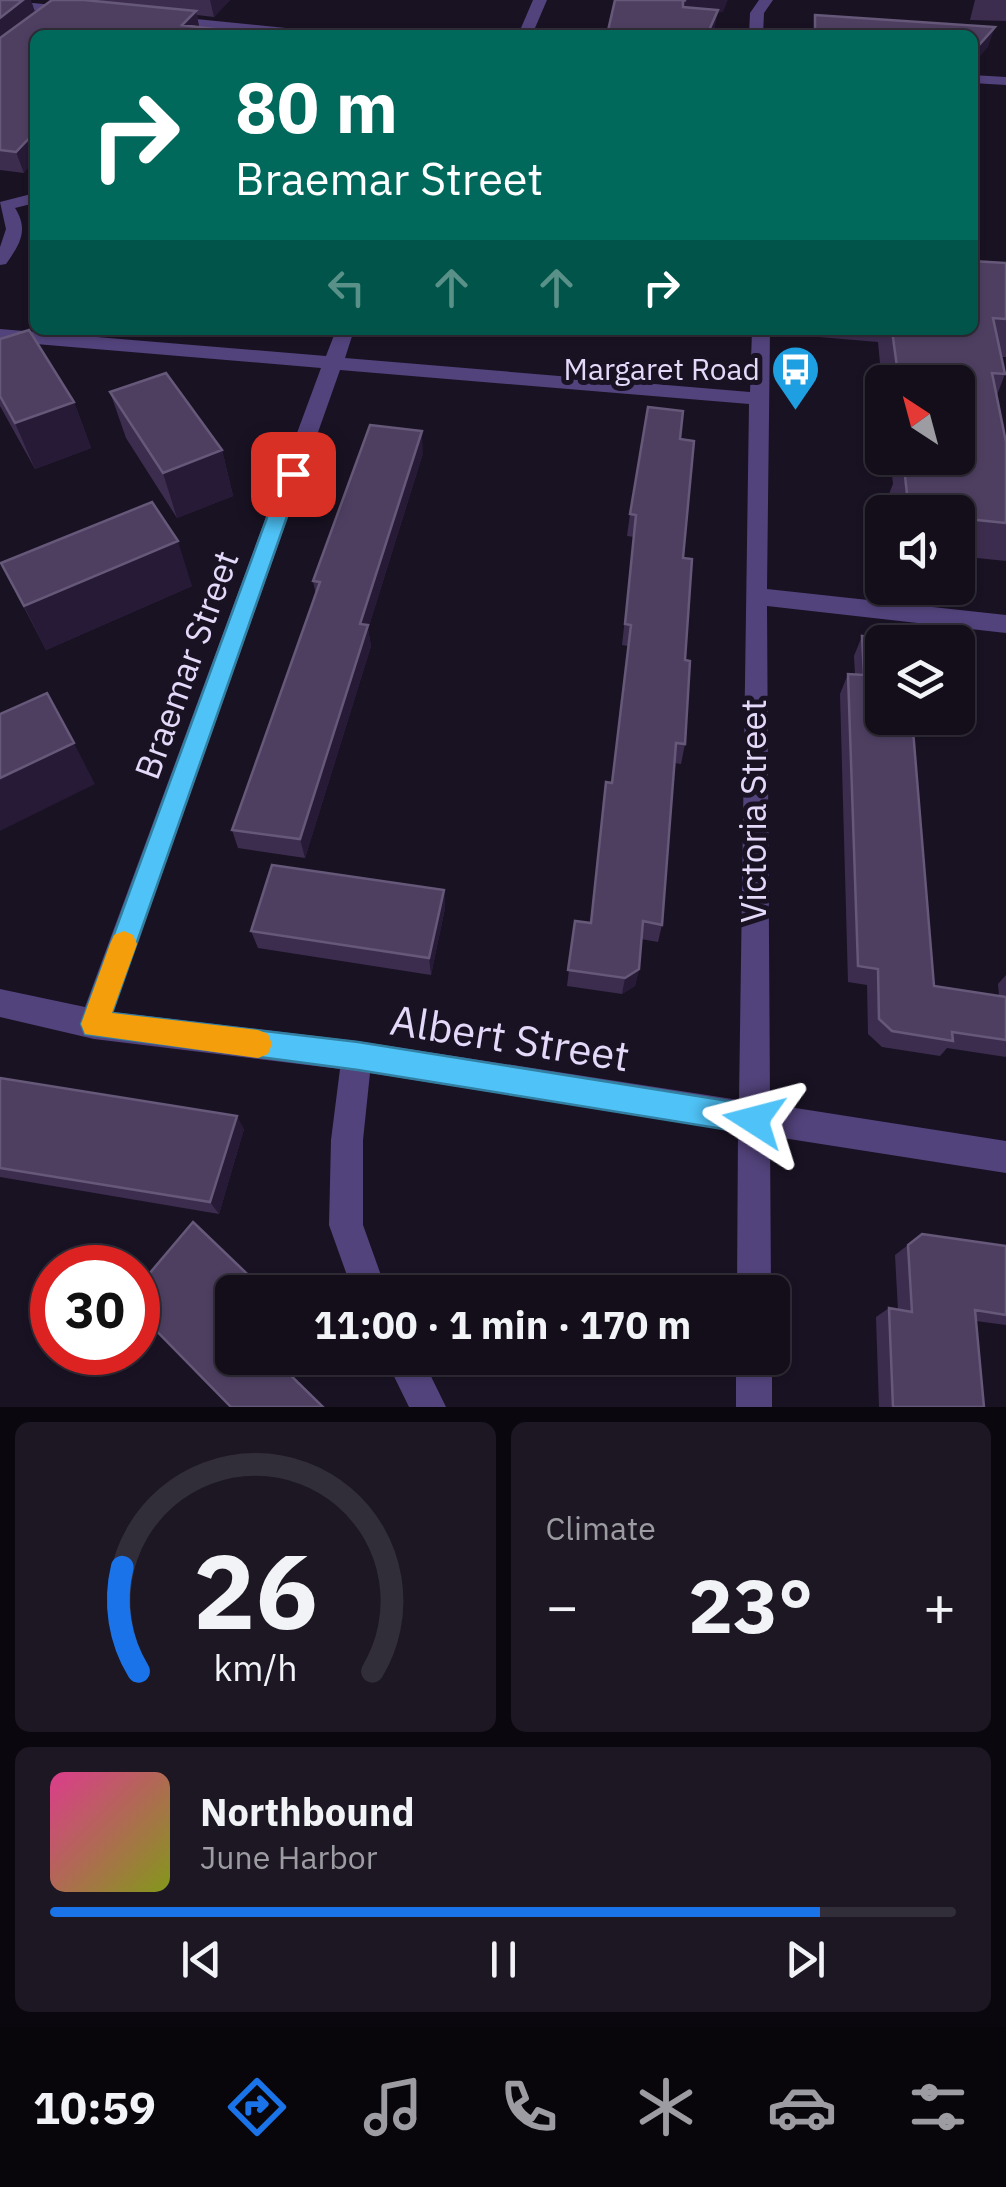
<!DOCTYPE html>
<meta charset="utf-8">
<style>
body{margin:0;font-family:"IBM Plex Sans",sans-serif;background:#1c1723;color:#f1f3f6;height:100vh;display:flex;flex-direction:column;font-size:38px;white-space:nowrap}
*{box-sizing:border-box;margin:0}
p{font-size:32px;color:#9d9ca2}
.icon{flex:none;width:55px;height:55px;fill:none;stroke:currentColor;stroke-width:2;stroke-linecap:round;stroke-linejoin:round}
.map{position:relative;height:1407px;overflow:hidden}
.details{display:flex;flex-direction:column;gap:15px;padding:15px;background:#0a080e;flex:1}
.details>*{flex:none}
.guide{position:absolute;left:30px;top:30px;width:948px;height:305px;border-radius:15px;box-shadow:0 2px 8px #0004,0 0 0 2px #322e39;background:#00695c;color:#fff;overflow:hidden}
.needle{width:65px;rotate:324deg}
.tools{position:absolute;left:865px;top:365px;display:grid;gap:20px}
.tools a{display:grid;place-items:center;width:110px;height:110px;border-radius:15px;background:#130e1a;box-shadow:0 2px 8px #0004,0 0 0 2px #322e39;font-size:50px}
.speed{position:absolute;left:30px;top:1245px;display:flex;gap:20px;font-size:50px;font-weight:700;text-align:center}
.speed>*{display:grid;place-content:center;width:130px;height:130px;border-radius:50%;background:#130e1a;box-shadow:0 2px 8px #0004,0 0 0 2px #322e39;line-height:1}
.speed .limit{border:15px solid #d22;background:#fff;color:#111}
.pin{position:absolute;display:grid;place-items:center;width:85px;height:85px;color:#fff;margin:-42px;border-radius:20px;box-shadow:0 5px 15px #0006}
.me{position:absolute;width:110px;margin:-55px;rotate:279deg;stroke-linejoin:round;filter:drop-shadow(0 0 8px #0008)}
.turn{display:flex;align-items:center;gap:35px;height:210px;padding:0 40px;font-size:45px}
.turn .icon{width:130px;height:130px;stroke-width:2.5}
.turn b{display:block;font-size:70px;line-height:85px}
.lanes{display:flex;align-items:center;height:95px;padding:0 40px;background:#0003;justify-content:center;gap:50px;direction:ltr}
.lanes .off{opacity:.35}
.big{font-size:75px;font-weight:700;line-height:1.1}
.details .card{flex:1;display:flex;flex-direction:column;justify-content:center;gap:15px;min-width:0;padding:0 35px;border-radius:15px;background:#1c1723}
.details .dial{align-items:center;gap:0}
.dial svg{height:260px;overflow:visible;fill:none;stroke:#322e39;stroke-width:7;stroke-linecap:round;text-anchor:middle}
.dial text{fill:#f1f3f6;stroke:none}
.song{display:flex;align-items:center;gap:30px}
.cover{width:120px;height:120px;border-radius:15px;background:linear-gradient(135deg,hsl(330 70% 55%),hsl(70 70% 35%))}
.played{height:10px;border-radius:5px;background:linear-gradient(90deg,#1a73e8 85%,#322e39 85%)}
.keys{display:flex;justify-content:space-around;direction:ltr}
.heat{display:flex;justify-content:space-between;align-items:center;font-size:55px;direction:ltr}
.details .tiles{flex:1;display:grid;gap:15px;grid-template-columns:1fr 1fr}
.card:last-child{grid-column:span 2}
.trip{position:absolute;left:215px;top:1275px;width:575px;height:100px;border-radius:15px;background:#130e1a;box-shadow:0 2px 8px #0004,0 0 0 2px #322e39;font-weight:700;line-height:100px;text-align:center}
.dock{display:flex;height:160px;justify-content:space-around;align-items:center;background:#08060a;color:#9d9ca2}
.dock .icon{width:70px;height:70px}
.dock .on{color:#1a73e8}
.dock b{font-size:45px;color:#f1f3f6}
.map>svg:first-child{display:block}
</style>
<div class="map">
<svg width="1006" height="1407" viewBox="0 0 1006 1407">
<rect width="100%" height="100%" fill="#191223"/>
<g fill="none" stroke-linecap="round" stroke-linejoin="round">
<!-- minor -->
<path fill="#53437c" fill-rule="evenodd" d="M 0,0 L 76,7 L 83,11 L 76,15 L 0,7 Z
M 533,0 L 547,0 L 532,35 L 518,35 Z
M 759,0 L 773,0 L 764,13 L 763,35 L 749,35 L 750,13 Z
M 166,16 L 315,31 L 322,35 L 273,35 L 161,23 L 159,20 Z
M 972,75 L 1006,77 L 1006,85 L 972,83 Z
M 35,193 L 35,203 L 15,208 C 29,230 20,244 6,264 L 0,265 L 0,247 L 6,229 L 0,202 Z
M 0,329 L 326,356 L 336,330 L 354,330 L 345,358 L 750,392 L 752,330 L 770,330 L 767,589 L 1006,615 L 1006,633 L 767,606 L 770,1104 L 1006,1141 L 1006,1173 L 770,1136 L 771,1292 L 737,1292 L 738,1131 L 370,1073 L 363,1140 L 363,1225 L 387,1292 L 353,1292 L 329,1225 L 331,1140 L 340,1069 L 94,1039 L 0,1017 L 0,989 L 85,1007 L 321,368 L 0,341 ZM 340,370 L 749,404 L 739,1100 L 357,1041 L 113,1012 Z
M 385,1358 L 422,1358 L 446,1407 L 409,1407 Z
M 736,1358 L 772,1358 L 772,1407 L 736,1407 Z"/>
</g>
<!-- wall -->
<path fill="#3c2d4f" d="M 0,0 L 35,12 L 52,0 L 230,0 L 214,17 L 197,15 L 199,27 L 35,35 L 24,173 L 0,170 Z
M 975,0 L 1006,0 L 1006,21 L 970,20 Z
M 1006,263 L 1006,357 L 1001,357 L 1005,374 L 997,395 L 1006,442 L 1006,561 L 958,556 L 958,512 L 891,512 L 889,494 L 893,484 L 890,458 L 958,458 L 958,382 L 882,382 L 882,385 L 878,342 L 819,337 L 818,330 L 972,330 Z
M 426,330 L 452,330 L 451,333 Z
M 0,339 L 74,402 L 91,448 L 35,469 L 0,406 Z
M 110,392 L 222,450 L 233,496 L 177,518 L 126,438 Z
M 680,439 L 685,660 L 685,744 L 681,764 L 674,763 L 662,925 L 658,942 L 641,939 L 639,969 L 635,986 L 622,994 L 567,986 L 575,921 L 590,923 L 612,783 L 628,646 L 622,645 L 634,537 L 627,536 L 630,514 Z
M 423,453 L 368,629 L 371,646 L 305,858 L 238,848 L 232,830 L 316,595 L 313,581 Z
M 1,563 L 192,586 L 46,650 Z
M 862,636 L 934,986 L 999,996 L 998,984 L 1006,975 L 1006,1057 L 947,1048 L 940,1056 L 882,1047 L 868,1034 L 867,985 L 848,982 L 840,694 L 848,674 L 855,674 L 854,656 Z
M 444,890 L 445,908 L 431,975 L 258,948 L 251,931 Z
M 0,1078 L 244,1129 L 219,1214 L 0,1177 Z
M 922,1234 L 1006,1246 L 1006,1325 L 976,1321 L 984,1407 L 879,1407 L 876,1317 L 889,1308 L 898,1310 L 895,1255 Z"/>
<!-- shaded-wall -->
<path fill="#261a36" d="M 23,0 L 31,0 L 36,15 L 0,43 L 0,18 Z
M 210,0 L 230,0 L 214,17 Z
M 686,0 L 728,0 L 723,12 L 718,13 L 713,35 L 707,35 L 680,20 L 683,1 Z
M 196,11 L 200,31 L 182,25 Z
M 995,27 L 988,47 L 972,66 L 972,53 Z
M 35,132 L 35,160 L 24,173 L 16,152 Z
M 74,402 L 91,448 L 35,469 L 15,423 Z
M 422,431 L 423,453 L 368,629 L 371,646 L 305,858 L 300,839 L 360,624 Z
M 222,450 L 233,496 L 177,518 L 163,473 Z
M 178,541 L 192,586 L 46,650 L 24,606 Z
M 74,743 L 95,784 L 0,831 L 0,778 Z
M 444,890 L 445,908 L 431,975 L 429,958 Z
M 639,969 L 635,986 L 622,994 L 625,978 Z
M 237,1116 L 244,1129 L 219,1214 L 210,1202 Z"/>
<!-- building -->
<path fill="#4e3f61" stroke="#665879" stroke-width="2.5" d="M 0,0 L 23,0 L 0,18 Z
M 52,0 L 84,0 L 196,11 L 182,25 L 263,35 L 35,35 L 35,132 L 16,152 L 0,150 L 0,38 Z
M 615,0 L 686,0 L 683,1 L 683,7 L 718,10 L 707,35 L 607,35 Z
M 815,15 L 995,27 L 972,53 L 972,35 L 815,35 Z
M 972,261 L 1006,263 L 1006,319 L 993,318 L 1005,374 L 992,373 L 1006,442 L 1006,523 L 958,518 L 958,512 L 909,512 L 903,458 L 958,458 L 958,382 L 899,382 L 892,330 L 972,330 Z
M 29,330 L 74,402 L 15,423 L 0,396 L 0,339 Z
M 166,373 L 222,450 L 163,473 L 110,392 Z
M 648,407 L 683,411 L 680,439 L 694,441 L 683,558 L 692,559 L 685,660 L 690,661 L 685,744 L 676,743 L 662,925 L 643,921 L 639,969 L 625,978 L 568,970 L 575,921 L 591,923 L 606,782 L 612,783 L 631,625 L 625,624 L 636,515 L 630,514 Z
M 370,425 L 422,431 L 360,624 L 368,625 L 300,839 L 232,830 L 320,582 L 313,581 Z
M 152,502 L 178,541 L 24,606 L 1,563 Z
M 862,636 L 905,640 L 905,642 L 882,642 L 882,718 L 912,718 L 934,986 L 1006,997 L 1006,1040 L 952,1032 L 953,1041 L 892,1031 L 879,1019 L 878,969 L 858,966 L 848,674 L 864,675 Z
M 47,693 L 74,743 L 0,778 L 0,714 Z
M 272,865 L 444,890 L 429,958 L 251,931 Z
M 0,1078 L 237,1116 L 210,1202 L 0,1168 Z
M 193,1222 L 266,1292 L 232,1292 L 232,1358 L 273,1358 L 323,1407 L 231,1407 L 138,1312 L 138,1287 Z
M 922,1234 L 1006,1246 L 1006,1315 L 975,1310 L 984,1407 L 893,1407 L 889,1308 L 912,1312 L 908,1245 Z"/>
<!-- route -->
<path fill="#4fc3f7" stroke="#337fa1" stroke-width="2.5" d="M 293,468 L 302,474 L 112,1013 L 358,1042 L 754,1105 L 764,1110 L 768,1120 L 764,1130 L 754,1134 L 358,1070 L 85,1034 L 81,1024 L 283,474 Z"/>
<!-- slow -->
<path fill="#f59e0b" d="M 124,931 L 133,935 L 137,944 L 112,1013 L 258,1030 L 268,1034 L 272,1044 L 268,1054 L 258,1058 L 85,1034 L 81,1024 L 110,944 L 114,935 Z"/>
<!-- icons -->
<defs>
<symbol id="bus-pin" viewBox="-11 -11 22 30"><path d="M0 17L-7.5 6A9.5 9.5 0 1 1 7.5 6Z" fill="#1d9fe2" stroke="#191223"/><path d="M-5-6H5V4H4V6H2V4H-2V6H-4V4H-5ZM-3.5-4V0h7V-4ZM-3.5 1.2v1.5H-2V1.2ZM2 1.2v1.5H3.5V1.2Z" fill="#fff"/></symbol>
</defs>
<g fill-rule="evenodd">
<use href="#bus-pin" x="768" y="342" width="55" height="75"/>
</g>
<g text-anchor="middle" stroke-width="10" stroke-linejoin="round" paint-order="stroke">
<!-- far-poi labels -->
<g font-size="30" fill="#e5d9fa" stroke="#191223" text-anchor="end">
<text x="760" y="380">Margaret Road</text>
</g>
<!-- street labels -->
<g font-size="35" fill="#e5d9fa" stroke="#191223">
<text transform="translate(187 665) rotate(-70)" y="12">Braemar Street</text>
<text transform="translate(754 811) rotate(-90)" y="12">Victoria Street</text>
</g>
<!-- near-street labels -->
<g font-size="42" fill="#e5d9fa" stroke="#191223">
<text transform="translate(510 1038) rotate(9)" y="15">Albert Street</text>
</g>
</g>
</svg>
<div class="tools">
<a><svg class="needle" viewBox="-14 -14 28 28"><path d="M0-13l5 13h-10z" fill="#e53935"/><path d="M0 13l5-13h-10z" fill="#9d9ca2"/></svg></a>
<a><svg class="icon" aria-label="sound" viewBox="0 0 24 24"><path d="M4 9h4l5-4v14l-5-4H4zM17 9q2 3 0 6"/></svg></a>
<a><svg class="icon" aria-label="layers" viewBox="0 0 24 24"><path d="M12 4l9 5-9 5-9-5zM3 14l9 5 9-5"/></svg></a>
</div>
<div class="speed"><div class="limit">30</div></div>
<div class="pin" style="left:293px;top:474px;background:#d93025"><svg class="icon" aria-label="arrive" viewBox="0 0 24 24"><path d="M6 21V4h12l-3 4 3 4H6"/></svg></div>
<svg class="me" style="left:754px;top:1120px" viewBox="-20 -20 40 40"><path d="M0-17L14 15 0 8-14 15z" fill="#4fc3f7" stroke="#fff" stroke-width="4"/></svg>
<div class="trip">11:00 · 1 min · 170 m</div>
<div class="guide">
<div class="turn"><svg class="icon" aria-label="right" viewBox="0 0 24 24"><path d="M7 20v-9h11M14 6l5 5-5 5"/></svg><div><b>80 m</b>Braemar Street</div></div>
<div class="lanes"><svg class="icon off" aria-label="left" viewBox="0 0 24 24"><path d="M17 20v-9H6M10 6l-5 5 5 5"/></svg><svg class="icon off" aria-label="ahead" viewBox="0 0 24 24"><path d="M12 20V5M6 11l6-6 6 6"/></svg><svg class="icon off" aria-label="ahead" viewBox="0 0 24 24"><path d="M12 20V5M6 11l6-6 6 6"/></svg><svg class="icon" aria-label="right" viewBox="0 0 24 24"><path d="M7 20v-9h11M14 6l5 5-5 5"/></svg></div>
</div>
</div>
<section class="details">
<div class="tiles">
<div class="card dial"><svg viewBox="0 0 100 80">
<path d="M14 69A42 42 0 1 1 86 69"/>
<path d="M14 69A42 42 0 0 1 9 37" stroke="#1a73e8"/>
<text x="50" y="56" font-size="32" font-weight="700">26</text>
<text x="50" y="72" font-size="11">km/h</text>
</svg></div>
<div class="card"><p>Climate</p>
<div class="heat"><a>−</a><b class="big">23°</b><a>+</a></div>
</div>
<div class="card">
<div class="song"><i class="cover"></i><div><b>Northbound</b><p>June Harbor</p></div></div>
<div class="played"></div>
<div class="keys"><svg class="icon" aria-label="previous" viewBox="0 0 24 24"><path d="M18 5L8 12l10 7zM5 5v14"/></svg><svg class="icon" aria-label="pause" viewBox="0 0 24 24"><path d="M8 5v14M16 5v14"/></svg><svg class="icon" aria-label="next" viewBox="0 0 24 24"><path d="M6 5l10 7-10 7zM19 5v14"/></svg></div>
</div>
</div>
</section>
<nav class="dock">
<b>10:59</b>
<svg class="icon on" aria-label="directions" viewBox="0 0 24 24"><path d="M12 3l9 9-9 9-9-9zM9 14v-3h6M13 9l2 2-2 2"/></svg>
<svg class="icon" aria-label="music" viewBox="0 0 24 24"><path d="M9 18V5l10-2v13"/><circle cx="6" cy="18" r="3"/><circle cx="16" cy="16" r="3"/></svg>
<svg class="icon" aria-label="phone" viewBox="0 0 24 24"><path d="M5 4h4l2 5-3 2q2 4 5 5l2-3 5 2v4C11 20 4 13 5 4z"/></svg>
<svg class="icon" aria-label="climate" viewBox="0 0 24 24"><path d="M12 3v18M4 7l16 10M4 17L20 7"/></svg>
<svg class="icon" aria-label="car" viewBox="0 0 24 24"><path d="M5 17H2v-5l4-1 3-4h7l3 4 3 1v5h-3M9 17h6M6 11h13"/><circle cx="7" cy="17" r="2"/><circle cx="17" cy="17" r="2"/></svg>
<svg class="icon" aria-label="filters" viewBox="0 0 24 24"><path d="M4 7h16M4 17h16"/><circle cx="9" cy="7" r="2"/><circle cx="15" cy="17" r="2"/></svg>
</nav>
